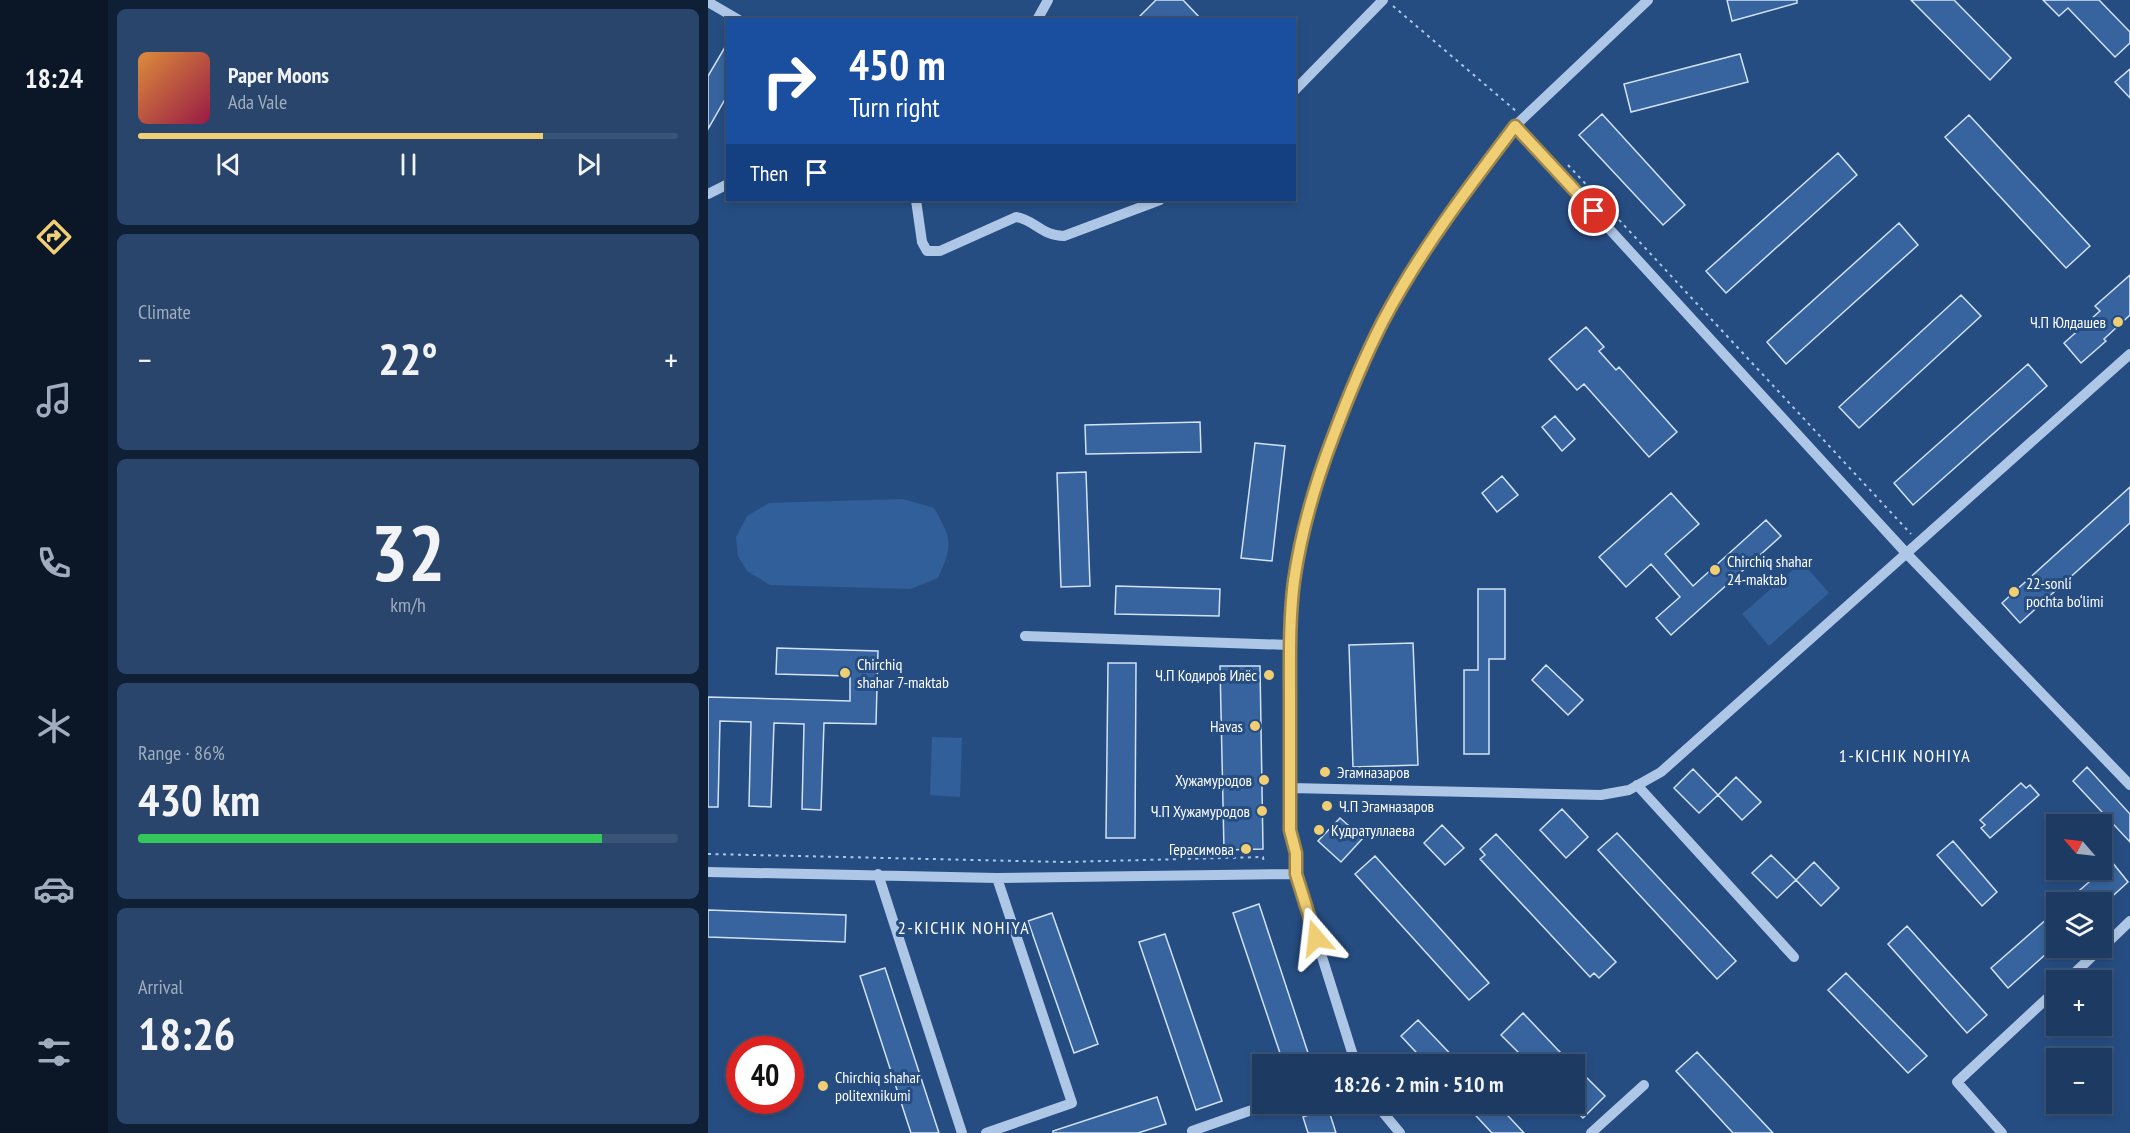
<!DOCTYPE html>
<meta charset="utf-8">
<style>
body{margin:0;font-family:"PT Sans Narrow",sans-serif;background:#29456b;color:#f1f3f6;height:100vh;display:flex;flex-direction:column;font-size:22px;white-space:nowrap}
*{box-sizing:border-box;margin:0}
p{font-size:20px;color:#a0adbe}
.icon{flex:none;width:33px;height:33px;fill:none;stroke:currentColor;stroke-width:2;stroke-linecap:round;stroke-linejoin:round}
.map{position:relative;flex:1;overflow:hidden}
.panel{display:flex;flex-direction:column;gap:9px;padding:9px;background:#0f2036;width:600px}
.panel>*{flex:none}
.top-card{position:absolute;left:18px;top:18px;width:570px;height:183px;border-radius:0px;box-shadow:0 3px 9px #0003,0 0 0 2px #3a5477;background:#1a4fa0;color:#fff;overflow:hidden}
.needle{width:39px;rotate:298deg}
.buttons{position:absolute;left:1338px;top:814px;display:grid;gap:12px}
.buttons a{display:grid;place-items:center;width:66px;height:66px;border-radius:0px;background:#1c3a62;box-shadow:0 3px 9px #0003,0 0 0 2px #3a5477;font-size:30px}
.speed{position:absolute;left:18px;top:1036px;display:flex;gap:12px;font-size:30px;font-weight:700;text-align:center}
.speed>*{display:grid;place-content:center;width:78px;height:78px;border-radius:50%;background:#1c3a62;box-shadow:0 3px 9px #0003,0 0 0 2px #3a5477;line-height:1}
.speed .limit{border:9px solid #d22;background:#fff;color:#111}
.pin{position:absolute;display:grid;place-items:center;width:51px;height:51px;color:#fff;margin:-26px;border:3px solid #fff;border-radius:50%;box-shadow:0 2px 6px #0007}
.me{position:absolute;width:66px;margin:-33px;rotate:343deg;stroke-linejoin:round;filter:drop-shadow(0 0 4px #0008)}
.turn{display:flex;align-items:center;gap:21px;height:126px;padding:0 24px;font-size:27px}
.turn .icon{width:78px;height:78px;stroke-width:2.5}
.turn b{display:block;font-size:42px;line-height:51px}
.then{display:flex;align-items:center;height:57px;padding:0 24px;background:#0003;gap:12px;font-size:22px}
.big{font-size:45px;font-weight:700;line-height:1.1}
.panel .tile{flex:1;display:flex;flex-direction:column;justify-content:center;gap:9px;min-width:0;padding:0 21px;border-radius:9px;background:#29456b}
.panel .dial{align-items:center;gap:0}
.dial b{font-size:78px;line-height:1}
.song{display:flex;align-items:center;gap:18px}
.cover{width:72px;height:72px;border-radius:9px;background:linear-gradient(135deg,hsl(30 70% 55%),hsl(340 70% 35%))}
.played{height:6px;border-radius:3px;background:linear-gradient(90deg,#f0ce74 75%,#3a5477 75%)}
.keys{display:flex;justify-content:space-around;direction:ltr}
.heat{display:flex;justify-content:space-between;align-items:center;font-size:33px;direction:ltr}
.charge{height:9px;border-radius:4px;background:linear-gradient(90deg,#34c759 86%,#3a5477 0)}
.trip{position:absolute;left:544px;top:1054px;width:333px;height:60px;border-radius:0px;background:#1c3a62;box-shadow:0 3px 9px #0003,0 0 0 2px #3a5477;font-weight:700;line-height:60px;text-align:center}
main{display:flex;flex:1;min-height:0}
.tab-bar{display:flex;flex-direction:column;width:108px;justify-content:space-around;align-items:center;background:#0b1727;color:#a0adbe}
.tab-bar .icon{width:42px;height:42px}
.tab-bar .active{color:#f0ce74}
.tab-bar b{font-size:27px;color:#f1f3f6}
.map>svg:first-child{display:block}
</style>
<main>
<nav class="tab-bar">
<b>18:24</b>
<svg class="icon active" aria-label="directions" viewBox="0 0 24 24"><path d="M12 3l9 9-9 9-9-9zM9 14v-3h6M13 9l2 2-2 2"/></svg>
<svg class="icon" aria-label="music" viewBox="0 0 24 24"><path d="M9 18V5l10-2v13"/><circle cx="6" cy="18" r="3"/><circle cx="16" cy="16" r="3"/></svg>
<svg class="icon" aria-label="phone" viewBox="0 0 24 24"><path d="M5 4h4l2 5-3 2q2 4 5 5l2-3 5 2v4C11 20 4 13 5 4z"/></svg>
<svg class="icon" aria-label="climate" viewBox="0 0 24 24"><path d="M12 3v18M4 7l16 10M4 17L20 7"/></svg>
<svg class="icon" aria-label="car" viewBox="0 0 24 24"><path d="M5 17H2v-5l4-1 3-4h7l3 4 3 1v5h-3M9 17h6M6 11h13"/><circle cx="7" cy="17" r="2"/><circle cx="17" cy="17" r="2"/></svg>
<svg class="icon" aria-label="filters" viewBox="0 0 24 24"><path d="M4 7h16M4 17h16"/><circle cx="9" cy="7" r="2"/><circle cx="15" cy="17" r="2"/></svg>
</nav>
<section class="panel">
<div class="tile">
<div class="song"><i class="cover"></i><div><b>Paper Moons</b><p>Ada Vale</p></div></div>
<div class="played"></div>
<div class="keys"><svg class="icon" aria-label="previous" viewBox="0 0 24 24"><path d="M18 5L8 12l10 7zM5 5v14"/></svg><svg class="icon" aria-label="pause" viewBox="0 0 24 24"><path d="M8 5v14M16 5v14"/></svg><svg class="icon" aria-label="next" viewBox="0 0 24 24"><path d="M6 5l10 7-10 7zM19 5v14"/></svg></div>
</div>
<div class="tile"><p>Climate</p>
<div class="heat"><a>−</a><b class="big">22°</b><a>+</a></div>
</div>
<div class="tile dial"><b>32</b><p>km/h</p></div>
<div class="tile"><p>Range · 86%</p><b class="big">430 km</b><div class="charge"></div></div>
<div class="tile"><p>Arrival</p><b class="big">18:26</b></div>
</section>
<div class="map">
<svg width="1422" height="1133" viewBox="0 0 1422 1133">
<rect width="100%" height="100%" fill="#264d82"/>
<!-- green -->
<path fill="#315f9a" d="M 195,499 L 226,508 C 244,539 245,545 230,578 L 202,589 L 62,585 L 39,571 L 30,556 L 28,537 L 39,516 L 61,503 Z
M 1094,562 L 1121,593 L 1061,646 L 1034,614 Z
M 224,737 L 254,738 L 252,797 L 222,795 Z"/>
<!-- building -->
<path fill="#37649f" stroke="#d2e2f5" stroke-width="1.5" d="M 448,0 L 475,0 L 494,20 L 428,20 Z
M 1019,0 L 1089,0 L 1089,3 L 1024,21 Z
M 1203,0 L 1246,0 L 1303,58 L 1282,80 Z
M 1335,0 L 1391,0 L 1422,32 L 1422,43 L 1407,57 L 1360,8 L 1351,16 Z
M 20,42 L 20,94 L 0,129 L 0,76 Z
M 1032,54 L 1040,82 L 923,112 L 916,84 Z
M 1422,69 L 1422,98 L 1407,82 Z
M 894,114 L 977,205 L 955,225 L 871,135 Z
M 1261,115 L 1382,246 L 1358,268 L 1237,137 Z
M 1130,153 L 1149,175 L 1018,293 L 998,271 Z
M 1191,223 L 1210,245 L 1078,364 L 1059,342 Z
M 1422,275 L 1422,315 L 1396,339 L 1398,341 L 1373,363 L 1356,343 L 1392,311 L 1387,306 Z
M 1253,295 L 1273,316 L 1151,428 L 1131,407 Z
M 878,327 L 896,347 L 891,351 L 908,370 L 911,367 L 969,432 L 941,457 L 876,384 L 869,390 L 841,359 Z
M 1320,364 L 1339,386 L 1205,505 L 1186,483 Z
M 847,416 L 867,439 L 854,451 L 834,427 Z
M 492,422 L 493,452 L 378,454 L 377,425 Z
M 547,443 L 577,446 L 564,561 L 533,558 Z
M 378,472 L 382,586 L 353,587 L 349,473 Z
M 794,476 L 810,495 L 789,512 L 774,493 Z
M 1422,487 L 1422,523 L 1312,623 L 1294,603 Z
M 963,493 L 991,524 L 957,554 L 985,586 L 1058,520 L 1073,536 L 963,635 L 948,618 L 972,597 L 943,564 L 918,587 L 891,557 Z
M 408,586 L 512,589 L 511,616 L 407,614 Z
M 770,589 L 797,589 L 797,659 L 781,659 L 781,754 L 756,754 L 756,670 L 770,670 Z
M 705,643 L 710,765 L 645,767 L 641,645 Z
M 69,648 L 170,651 L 168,724 L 116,723 L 113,810 L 94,809 L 96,724 L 66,723 L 63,807 L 41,806 L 43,722 L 12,721 L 10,807 L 0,807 L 0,697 L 142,701 L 142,676 L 68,674 Z
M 400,663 L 428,663 L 427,838 L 398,838 Z
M 838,665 L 875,700 L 860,715 L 824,680 Z
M 512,666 L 552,666 L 555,849 L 516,850 Z
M 1379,767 L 1422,814 L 1422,842 L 1365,781 Z
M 985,769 L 1010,795 L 991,813 L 966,788 Z
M 1028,777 L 1053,802 L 1034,820 L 1010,795 Z
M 1313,783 L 1318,788 L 1322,785 L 1331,795 L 1282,838 L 1273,828 L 1277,825 L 1272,820 Z
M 854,809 L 880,837 L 858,858 L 832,830 Z
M 632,818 L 655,838 L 633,862 L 610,841 Z
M 734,825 L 756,848 L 737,865 L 716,843 Z
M 909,833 L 1028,961 L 1009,979 L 890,850 Z
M 788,834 L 908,962 L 891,978 L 886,973 L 882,977 L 772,859 L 777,855 L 772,849 Z
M 1245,841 L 1289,892 L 1274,906 L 1229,855 Z
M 1063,855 L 1088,880 L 1069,898 L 1044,873 Z
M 667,856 L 781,983 L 761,1000 L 647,874 Z
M 1106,862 L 1131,888 L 1113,906 L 1088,880 Z
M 1404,862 L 1420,882 L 1397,903 L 1357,903 Z
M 551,904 L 604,1065 L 576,1065 L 525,913 Z
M 0,910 L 138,915 L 137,942 L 0,937 Z
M 1348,911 L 1348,945 L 1300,988 L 1283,968 Z
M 344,913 L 390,1044 L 366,1053 L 320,921 Z
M 1199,926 L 1279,1015 L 1259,1033 L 1180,944 Z
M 457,934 L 514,1101 L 488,1110 L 431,942 Z
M 177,968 L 231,1133 L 203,1133 L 152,976 Z
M 1138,973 L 1219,1056 L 1200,1073 L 1120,990 Z
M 815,1013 L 850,1050 L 866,1065 L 823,1065 L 793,1035 Z
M 710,1020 L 753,1065 L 720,1065 L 693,1036 Z
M 989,1052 L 1065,1133 L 1025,1133 L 968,1071 Z
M 867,1066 L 897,1096 L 875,1118 L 867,1110 Z
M 449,1097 L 458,1124 L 430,1133 L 345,1133 L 345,1131 Z
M 757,1104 L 789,1104 L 816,1133 L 784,1133 Z
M 620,1108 L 628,1133 L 600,1133 L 595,1117 Z"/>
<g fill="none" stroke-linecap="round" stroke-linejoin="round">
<!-- path -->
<path stroke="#afc7e7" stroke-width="2" stroke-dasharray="3 4.5" stroke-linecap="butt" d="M 685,6 L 808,111
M 860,165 L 1203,534
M 0,854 L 356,862 L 555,857 L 556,864"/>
<!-- minor -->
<path stroke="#afc7e7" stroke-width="10" d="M 0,2 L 31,20
M 329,20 L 340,0
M 586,91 L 675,0
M 807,126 L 1199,554 L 1422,785
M 0,194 L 20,184
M 208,200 L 214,242 L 219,251 L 232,251 L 308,217 C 327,220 334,236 356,236 L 452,200
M 317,636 L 582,645
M 929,785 L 1086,957
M 582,788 L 893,795 L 921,790 L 953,772 L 1422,354
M 0,872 L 289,878 L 588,874
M 170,874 L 254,1133
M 1394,948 L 1422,921
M 1358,981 L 1393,948
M 648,1065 L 588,874 L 588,853 L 582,830 L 583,616 L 591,551 L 599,515 L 618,456 L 654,365 L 676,319 L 701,277 L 750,202 L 807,126 L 940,0
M 668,1104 L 692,1133
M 484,1131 L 561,1104
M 278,1133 L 364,1103 L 289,878
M 883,1133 L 936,1085
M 1294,1133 L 1249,1082 L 1348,990"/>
</g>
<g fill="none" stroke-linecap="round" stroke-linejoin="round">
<defs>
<path id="route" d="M 608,938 L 588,874 L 588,853 L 582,830 C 582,786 582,742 582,699 C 582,659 581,620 586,581 C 593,532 607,484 625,437 C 640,397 656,358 675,321 C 712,251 760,188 807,126 L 886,211"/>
</defs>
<!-- route casing -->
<use href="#route" stroke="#9c864b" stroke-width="15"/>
<!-- route -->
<use href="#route" stroke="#f0ce74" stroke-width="10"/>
</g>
<!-- markers -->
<g fill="#f0ce74" stroke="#264d82" stroke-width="2">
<circle cx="1410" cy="322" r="6"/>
<circle cx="1007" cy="570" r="6"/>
<circle cx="1306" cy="592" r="6"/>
<circle cx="137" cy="673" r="6"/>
<circle cx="561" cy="675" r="6"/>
<circle cx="547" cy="726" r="6"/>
<circle cx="617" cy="772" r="6"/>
<circle cx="556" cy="780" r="6"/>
<circle cx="619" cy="806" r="6"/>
<circle cx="554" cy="811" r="6"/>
<circle cx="611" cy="830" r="6"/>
<circle cx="538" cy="849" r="6"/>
<circle cx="115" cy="1086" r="6"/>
</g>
<g text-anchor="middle" stroke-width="6" stroke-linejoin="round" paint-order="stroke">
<!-- poi labels -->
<g font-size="16" fill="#fff" stroke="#264d82" text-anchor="start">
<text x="1398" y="328" text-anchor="end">Ч.П Юлдашев</text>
<text x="1019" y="567">Chirchiq shahar<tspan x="1019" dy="18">24-maktab</tspan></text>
<text x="1318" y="589">22-sonli<tspan x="1318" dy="18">pochta bo‘limi</tspan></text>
<text x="149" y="670">Chirchiq<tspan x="149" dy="18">shahar 7-maktab</tspan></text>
<text x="549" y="681" text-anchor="end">Ч.П Кодиров Илёс</text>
<text x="535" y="732" text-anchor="end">Havas</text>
<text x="629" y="778">Эгамназаров</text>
<text x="544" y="786" text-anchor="end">Хужамуродов</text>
<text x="631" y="812">Ч.П Эгамназаров</text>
<text x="542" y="817" text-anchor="end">Ч.П Хужамуродов</text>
<text x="623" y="836">Кудратуллаева</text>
<text x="526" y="855" text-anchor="end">Герасимова</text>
<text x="127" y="1083">Chirchiq shahar<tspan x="127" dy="18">politexnikumi</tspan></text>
</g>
<!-- neighbourhood labels -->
<g font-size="18" letter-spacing="1.5" fill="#fff" stroke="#264d82">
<text x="1197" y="762">1-KICHIK NOHIYA</text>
<text x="256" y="934">2-KICHIK NOHIYA</text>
</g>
</g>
</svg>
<div class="buttons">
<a><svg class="needle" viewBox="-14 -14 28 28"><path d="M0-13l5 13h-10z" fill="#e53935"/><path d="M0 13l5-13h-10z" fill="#a0adbe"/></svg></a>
<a><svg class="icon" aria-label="layers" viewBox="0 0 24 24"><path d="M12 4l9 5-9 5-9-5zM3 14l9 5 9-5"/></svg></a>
<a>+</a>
<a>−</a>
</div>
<div class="speed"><div class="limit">40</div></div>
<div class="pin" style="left:886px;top:211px;background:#d93025"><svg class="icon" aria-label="arrive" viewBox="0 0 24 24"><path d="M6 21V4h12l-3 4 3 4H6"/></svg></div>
<svg class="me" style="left:608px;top:938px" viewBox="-20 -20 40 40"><path d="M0-17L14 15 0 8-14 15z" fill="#f0ce74" stroke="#fff" stroke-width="4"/></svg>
<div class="trip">18:26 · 2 min · 510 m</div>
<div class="top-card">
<div class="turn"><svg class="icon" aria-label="right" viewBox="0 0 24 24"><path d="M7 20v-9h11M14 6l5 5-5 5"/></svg><div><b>450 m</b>Turn right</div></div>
<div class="then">Then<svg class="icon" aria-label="arrive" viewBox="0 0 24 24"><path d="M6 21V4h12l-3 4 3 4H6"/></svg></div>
</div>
</div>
</main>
